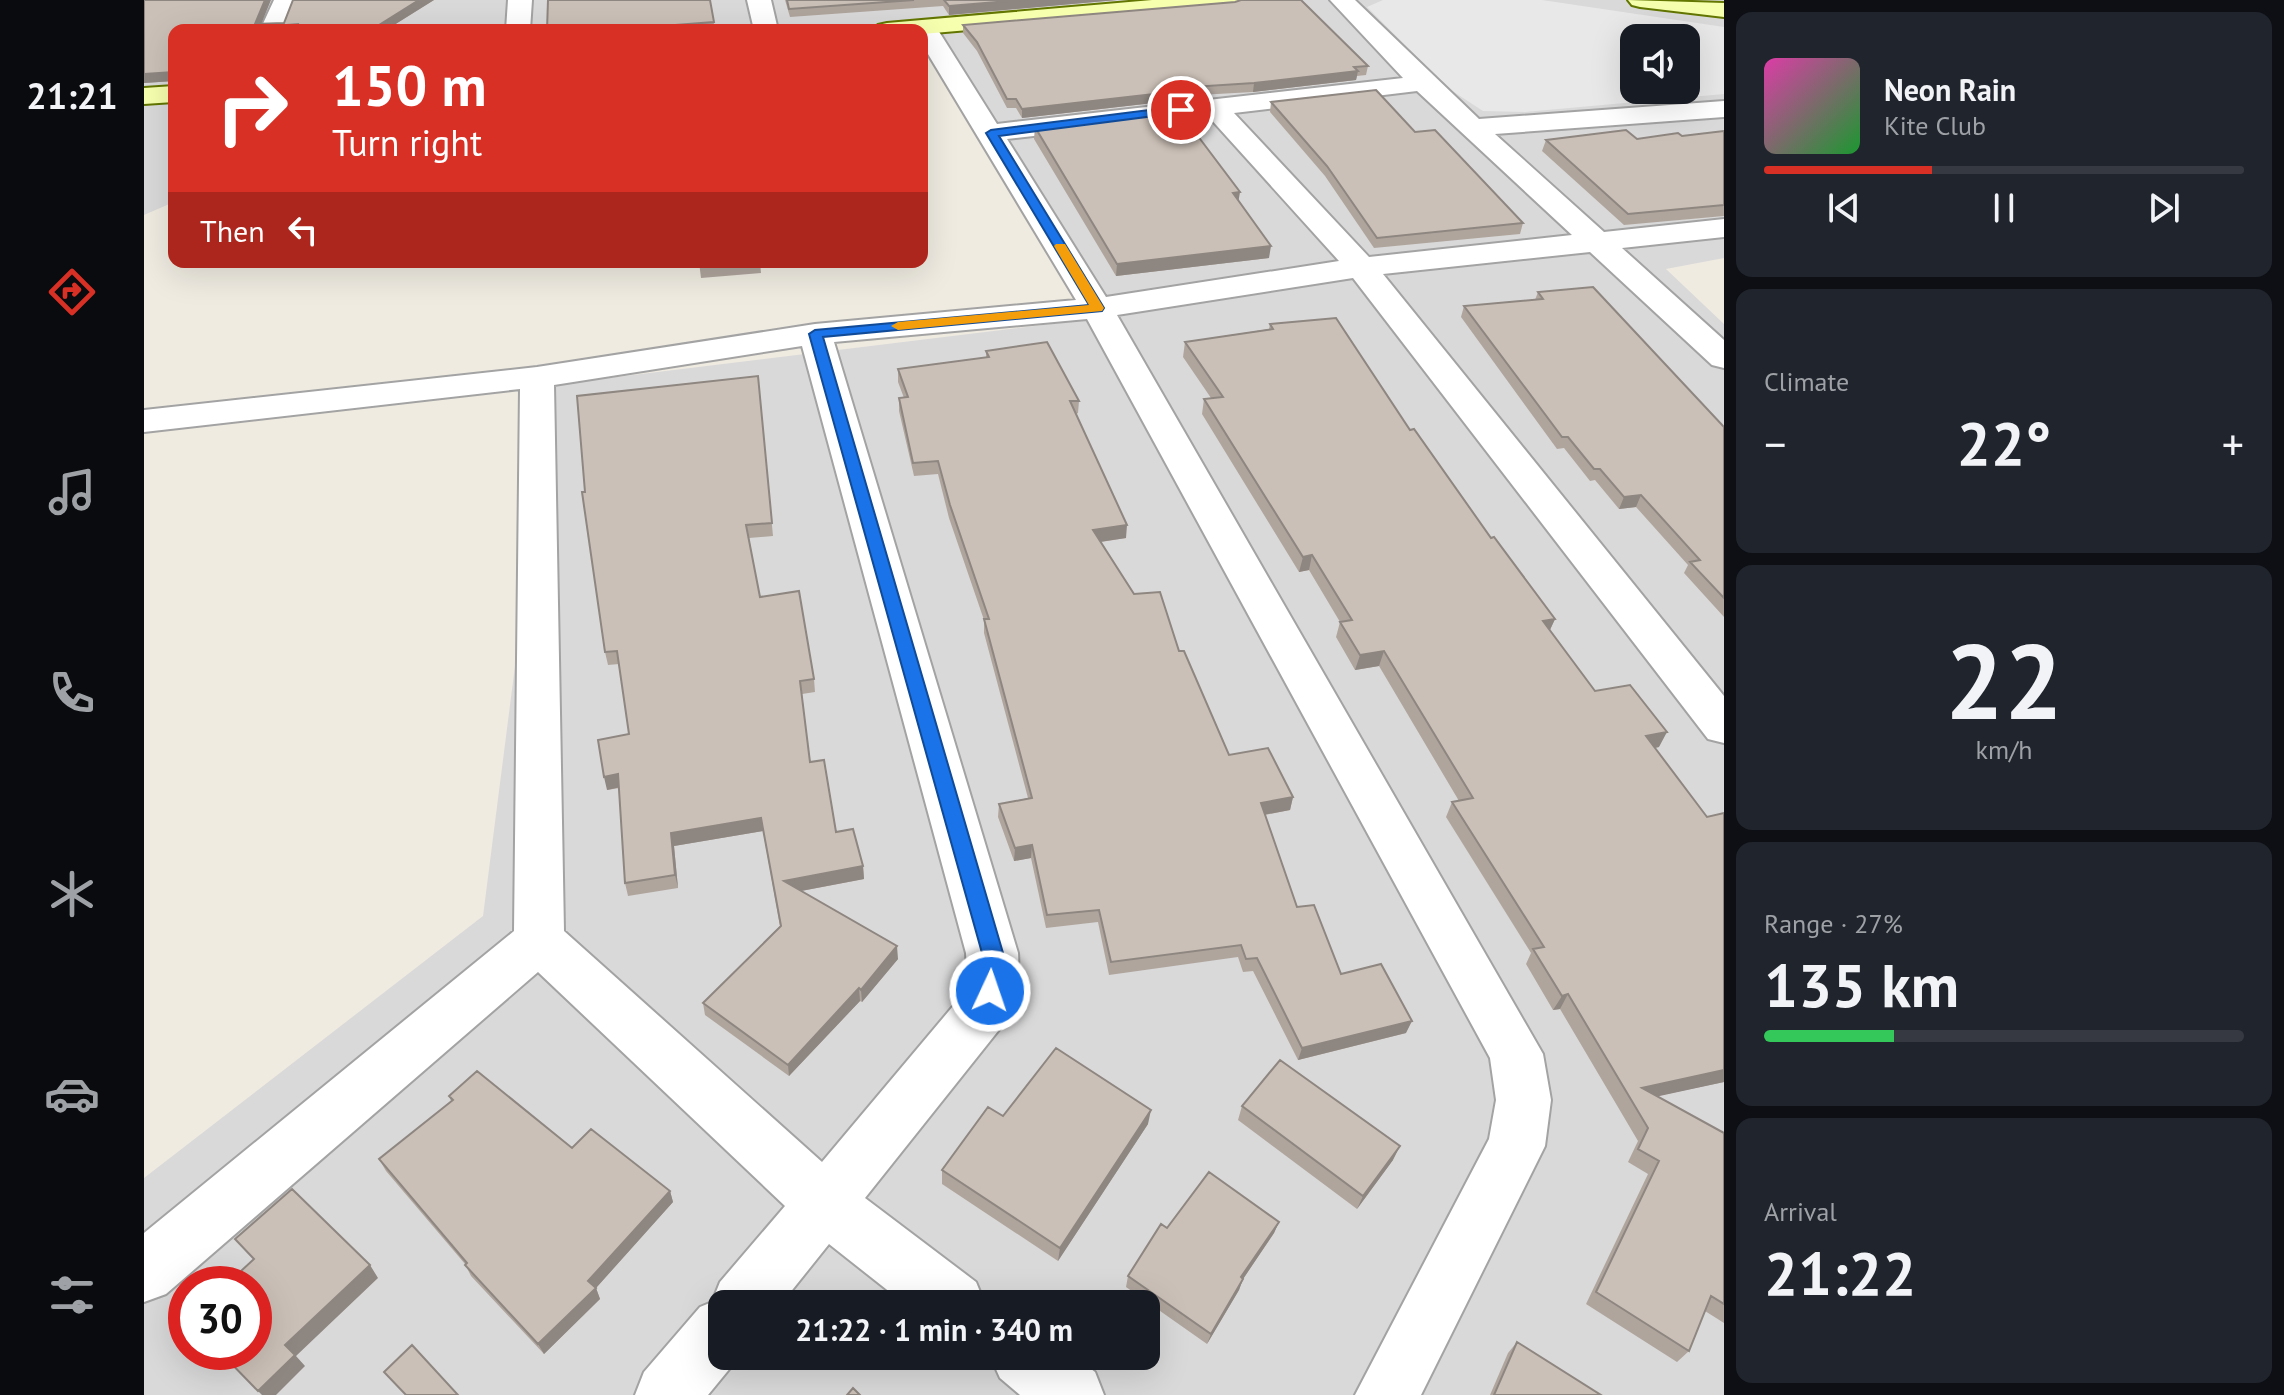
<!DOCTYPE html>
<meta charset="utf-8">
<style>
body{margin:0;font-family:"PT Sans",sans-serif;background:#20242c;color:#f1f3f6;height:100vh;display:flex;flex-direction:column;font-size:30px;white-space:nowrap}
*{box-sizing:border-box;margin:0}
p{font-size:26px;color:#9ea1a6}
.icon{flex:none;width:44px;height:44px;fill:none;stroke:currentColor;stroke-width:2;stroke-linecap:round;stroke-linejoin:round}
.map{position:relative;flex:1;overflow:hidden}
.side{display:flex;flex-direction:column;gap:12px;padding:12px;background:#0d0f14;width:560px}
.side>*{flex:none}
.hud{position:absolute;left:24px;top:24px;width:760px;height:244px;border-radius:16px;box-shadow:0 8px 32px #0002;background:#d93025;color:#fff;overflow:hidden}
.buttons{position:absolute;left:1476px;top:24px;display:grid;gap:16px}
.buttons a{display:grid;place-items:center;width:80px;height:80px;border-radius:16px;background:#171b24;box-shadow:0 8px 32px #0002;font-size:40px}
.speed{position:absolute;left:24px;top:1266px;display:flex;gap:16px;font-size:40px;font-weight:700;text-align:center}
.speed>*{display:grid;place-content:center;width:104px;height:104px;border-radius:50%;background:#171b24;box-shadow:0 8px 32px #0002;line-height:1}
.speed .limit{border:12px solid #d22;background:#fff;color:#111}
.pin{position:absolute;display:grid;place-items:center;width:68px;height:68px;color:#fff;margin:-34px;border:4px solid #fff;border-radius:50%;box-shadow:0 2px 8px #0007}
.me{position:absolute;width:88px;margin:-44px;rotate:3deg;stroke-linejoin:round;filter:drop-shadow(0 0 6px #0008)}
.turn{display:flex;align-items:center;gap:28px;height:168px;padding:0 32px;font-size:36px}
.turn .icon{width:104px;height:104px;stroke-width:2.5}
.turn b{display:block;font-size:56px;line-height:68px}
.then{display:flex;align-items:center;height:76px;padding:0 32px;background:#0003;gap:16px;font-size:30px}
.big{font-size:60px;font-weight:600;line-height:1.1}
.side .card{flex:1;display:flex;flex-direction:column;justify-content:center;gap:12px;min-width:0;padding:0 28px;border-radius:16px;background:#20242c}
.side .dial{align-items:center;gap:0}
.dial b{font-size:104px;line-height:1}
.song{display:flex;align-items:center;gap:24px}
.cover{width:96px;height:96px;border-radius:12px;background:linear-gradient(135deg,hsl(320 70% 55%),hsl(130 70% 35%))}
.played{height:8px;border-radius:4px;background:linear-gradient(90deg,#d93025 35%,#363941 35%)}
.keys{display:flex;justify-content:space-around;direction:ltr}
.heat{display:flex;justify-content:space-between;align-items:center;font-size:44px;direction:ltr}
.charge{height:12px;border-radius:6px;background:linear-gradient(90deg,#34c759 27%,#363941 0)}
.trip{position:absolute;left:564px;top:1290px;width:452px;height:80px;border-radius:16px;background:#171b24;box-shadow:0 8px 32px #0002;font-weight:600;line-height:80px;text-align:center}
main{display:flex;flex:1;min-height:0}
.dock{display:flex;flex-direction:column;width:144px;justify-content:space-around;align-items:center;background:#090b0e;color:#9ea1a6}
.dock .icon{width:56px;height:56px}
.dock .selected{color:#d93025}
.dock b{font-size:36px;color:#f1f3f6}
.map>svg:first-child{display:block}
</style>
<main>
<nav class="dock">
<b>21:21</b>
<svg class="icon selected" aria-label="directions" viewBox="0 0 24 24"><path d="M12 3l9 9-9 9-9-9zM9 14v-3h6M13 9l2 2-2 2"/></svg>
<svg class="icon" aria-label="music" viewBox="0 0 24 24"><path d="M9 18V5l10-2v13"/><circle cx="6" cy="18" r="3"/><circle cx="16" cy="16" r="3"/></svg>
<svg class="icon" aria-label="phone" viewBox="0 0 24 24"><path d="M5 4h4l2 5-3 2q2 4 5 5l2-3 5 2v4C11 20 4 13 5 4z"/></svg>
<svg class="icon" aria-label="climate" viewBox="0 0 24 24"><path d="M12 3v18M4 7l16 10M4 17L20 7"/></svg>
<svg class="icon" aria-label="car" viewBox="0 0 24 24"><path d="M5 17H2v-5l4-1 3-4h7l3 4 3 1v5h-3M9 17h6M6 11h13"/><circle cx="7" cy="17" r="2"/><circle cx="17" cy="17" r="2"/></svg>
<svg class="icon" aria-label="filters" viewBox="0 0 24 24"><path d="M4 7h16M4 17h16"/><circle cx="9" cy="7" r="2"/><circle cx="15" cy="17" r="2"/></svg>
</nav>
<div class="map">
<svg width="1580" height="1395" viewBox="0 0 1580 1395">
<rect width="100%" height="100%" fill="#efebe1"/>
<!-- residential -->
<path fill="#dad9d9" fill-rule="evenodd" d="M 0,0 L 1580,0 L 1580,258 L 1522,269 L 1580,324 L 1580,1395 L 0,1395 L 0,1178 L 339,916 L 407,385 L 972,316 L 787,21 L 715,30 L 30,30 L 30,202 L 0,215 ZM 1490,38 L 1542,38 L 1542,90 L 1490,90 ZM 42,1284 L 110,1284 L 110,1352 L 42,1352 ZM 578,1304 L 1002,1304 L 1002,1356 L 578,1356 Z"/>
<!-- parking -->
<path fill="#e8e8e8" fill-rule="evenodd" d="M 1239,0 L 1398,0 L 1580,27 L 1580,94 L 1381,112 L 1339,111 L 1290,79 L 1283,67 L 1223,7 ZM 1490,38 L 1542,38 L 1542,90 L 1490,90 Z"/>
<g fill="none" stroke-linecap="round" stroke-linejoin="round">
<defs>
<path id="street" d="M 130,0 L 154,0 L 140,30 L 116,30 Z
M 364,0 L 388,0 L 386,30 L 362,30 Z
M 603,0 L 627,0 L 634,30 L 610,30 Z
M 1186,0 L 1211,0 L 1335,119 L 1580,101 L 1580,117 L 1351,134 L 1460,232 L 1580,219 L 1580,237 L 1478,248 L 1580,340 L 1580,368 L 1568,365 L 1446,252 L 1239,274 L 1580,696 L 1580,743 L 1564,739 L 1209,278 L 973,315 L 1399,1054 L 1407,1100 L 1401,1146 L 1277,1395 L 1211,1395 L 1345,1139 L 1352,1100 L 1346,1058 L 943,319 L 690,342 L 874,953 C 876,979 869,1003 858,1026 L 721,1198 L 832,1282 L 841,1304 L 761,1304 L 685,1244 L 637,1304 L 578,1304 L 578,1356 L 596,1356 L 564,1395 L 491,1395 L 500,1372 L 556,1307 L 568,1302 L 576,1282 L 641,1206 L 394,972 L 22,1294 L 0,1302 L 0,1233 L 370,931 L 376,389 L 0,432 L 0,410 L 393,367 L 671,324 L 932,300 L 778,44 L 778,30 L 768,27 L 771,22 L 789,22 L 853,124 L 1259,78 ZM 1273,91 L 1428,235 L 1225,257 L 1090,113 ZM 1064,116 L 1195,261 L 962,297 L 863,139 ZM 658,346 L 822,953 L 823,972 L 815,999 L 678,1162 L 420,931 L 410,385 Z
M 846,1356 L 930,1356 L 951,1372 L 960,1395 L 876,1395 L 856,1378 Z"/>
<path id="secondary" d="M 1008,0 L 1102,0 L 1098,5 L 1090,7 L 778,34 L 778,30 L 731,30 L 734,25 L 743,23 Z
M 1484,0 L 1580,3 L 1580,17 L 1496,7 L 1488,5 Z
M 30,86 L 30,102 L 0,104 L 0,88 Z"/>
</defs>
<!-- street casing -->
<use href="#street" stroke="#a3a3a3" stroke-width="4"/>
<!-- secondary casing -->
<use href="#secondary" stroke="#637600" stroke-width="4"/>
<!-- street -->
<use href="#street" fill="#fff" fill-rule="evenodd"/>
<!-- secondary -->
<use href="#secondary" fill="#f6ffae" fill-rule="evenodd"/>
</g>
<!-- wall -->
<path fill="#afa59d" d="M 0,0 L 118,24 L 140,23 L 149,0 L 290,0 L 242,30 L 30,30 L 30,81 L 0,83 Z
M 566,0 L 571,30 L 403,30 Z
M 641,0 L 973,0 L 805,15 L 799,6 L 646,17 Z
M 1091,2 L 1224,66 L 1222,75 L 1213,76 L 1212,80 L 1109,92 L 1019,97 L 1018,102 L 878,118 L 872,108 L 863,108 L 833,51 L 819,33 L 819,25 Z
M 1127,102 L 1379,223 L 1376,234 L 1230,248 L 1181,176 L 1126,112 Z
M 891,127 L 1095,202 L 1125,258 L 972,276 L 890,139 Z
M 1580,131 L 1580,216 L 1480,225 L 1398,151 L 1402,140 L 1493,139 L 1538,136 Z
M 555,262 L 616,262 L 617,273 L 557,278 Z
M 1394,292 L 1580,427 L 1580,617 L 1540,573 L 1544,565 L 1492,507 L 1475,509 L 1451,480 L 1446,481 L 1420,448 L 1413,449 L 1317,317 L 1320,306 L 1391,300 Z
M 1126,324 L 1266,430 L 1347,538 L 1411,619 L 1406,630 L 1451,691 L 1515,747 L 1511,748 L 1563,817 L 1580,813 L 1580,1082 L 1513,1096 L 1580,1133 L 1580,1323 L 1561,1311 L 1545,1351 L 1533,1362 L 1442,1304 L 1504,1174 L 1484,1162 L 1494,1141 L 1416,1009 L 1409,1010 L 1382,964 L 1387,953 L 1302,817 L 1308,802 L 1315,801 L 1235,666 L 1211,670 L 1192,637 L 1196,622 L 1165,570 L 1155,572 L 1058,414 L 1060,399 L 1067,398 L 1039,357 L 1041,342 L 1125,329 Z
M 842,351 L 935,401 L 934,413 L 932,414 L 982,538 L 957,542 L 990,594 L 1035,651 L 1085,755 L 1149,797 L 1146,810 L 1121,815 L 1153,907 L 1197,974 L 1262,1033 L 1154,1060 L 1109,971 L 1099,972 L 1094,957 L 965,975 L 954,922 L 902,928 L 887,858 L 870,861 L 854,817 L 855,804 L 884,798 L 840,633 L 840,620 L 805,518 L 794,474 L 770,476 L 755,411 L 755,398 L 760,398 L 754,382 L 754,369 L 842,358 Z
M 614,376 L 629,536 L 605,538 L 616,597 L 670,679 L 671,692 L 658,694 L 666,762 L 692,832 L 719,866 L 720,879 L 657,891 L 754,959 L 718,1002 L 716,1001 L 645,1076 L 561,1015 L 559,1003 L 636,926 L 619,831 L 530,846 L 534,888 L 484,896 L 481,883 L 475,788 L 463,790 L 485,734 L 475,664 L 464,665 L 461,652 L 441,492 Z
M 305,1096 L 526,1191 L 529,1202 L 452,1288 L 456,1299 L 400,1354 L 327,1276 L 321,1264 L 242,1171 L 235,1159 L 307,1101 Z
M 1098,1106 L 1249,1160 L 1213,1209 L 1094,1120 Z
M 859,1116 L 1004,1124 L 914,1261 L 798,1184 L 798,1170 Z
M 1135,1222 L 1130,1233 L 1099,1279 L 1095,1290 L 1063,1344 L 982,1287 L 984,1276 L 1023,1228 Z
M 1373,1342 L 1457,1395 L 1346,1395 L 1364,1353 Z"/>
<!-- shaded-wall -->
<path fill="#8e8680" d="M 121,0 L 127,0 L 116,27 L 111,24 Z
M 275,0 L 290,0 L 242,30 L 227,30 Z
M 877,0 L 973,0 L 805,15 L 805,6 Z
M 1214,71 L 1212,80 L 1109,92 L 1110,83 Z
M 30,72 L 30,81 L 0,83 L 0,74 Z
M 1019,93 L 1018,102 L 878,118 L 878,109 Z
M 1096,192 L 1094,204 L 1089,193 Z
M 1127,246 L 1125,258 L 972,276 L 973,264 Z
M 1497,495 L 1492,507 L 1475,509 L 1480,497 Z
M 983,525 L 982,538 L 948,543 L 949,530 Z
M 1168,555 L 1165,570 L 1155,572 L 1159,557 Z
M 1411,619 L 1404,634 L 1399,621 Z
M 1240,651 L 1235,666 L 1211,670 L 1216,655 Z
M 1523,732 L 1515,747 L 1494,751 L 1502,736 Z
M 474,774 L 477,787 L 463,790 L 460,777 Z
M 1149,797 L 1146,810 L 1113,816 L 1117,803 Z
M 617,818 L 619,831 L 530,846 L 534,888 L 531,875 L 527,833 Z
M 888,845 L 887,858 L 870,861 L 871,848 Z
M 719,866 L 720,879 L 641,894 L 640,881 Z
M 753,946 L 754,959 L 718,1002 L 717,990 Z
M 715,988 L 716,1001 L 645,1076 L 644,1065 Z
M 1424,994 L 1416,1009 L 1409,1010 L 1418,996 Z
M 1268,1021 L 1262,1033 L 1154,1060 L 1158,1048 Z
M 1580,1070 L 1580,1082 L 1488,1102 L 1498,1088 Z
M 1007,1110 L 1004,1124 L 914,1261 L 916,1248 Z
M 1256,1146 L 1249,1160 L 1213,1209 L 1219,1196 Z
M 526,1191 L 529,1202 L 452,1288 L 456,1299 L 400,1354 L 394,1344 L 444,1281 Z
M 1135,1222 L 1130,1233 L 1093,1288 L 1097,1277 Z
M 226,1265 L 234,1278 L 152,1356 L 161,1366 L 132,1395 L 118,1395 L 114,1391 L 141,1345 Z
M 1099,1279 L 1095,1290 L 1063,1344 L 1067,1334 Z"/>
<!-- building -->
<path fill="#cbc0b7" stroke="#8e8680" stroke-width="2" d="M 0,0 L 121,0 L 111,24 L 140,23 L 149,0 L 275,0 L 227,30 L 153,30 L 154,24 L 78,30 L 30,30 L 30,72 L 0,74 Z
M 404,0 L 566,0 L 570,22 L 493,28 L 493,30 L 403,30 Z
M 643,0 L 770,0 L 645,9 Z
M 800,0 L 877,0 L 805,6 Z
M 1097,0 L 1157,0 L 1224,66 L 1210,67 L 1214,71 L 1110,83 L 1015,89 L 1019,93 L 878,109 L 872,99 L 863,99 L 833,42 L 819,25 L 1091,2 Z
M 1232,90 L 1271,132 L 1291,130 L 1379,223 L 1233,238 L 1183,166 L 1127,102 Z
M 1035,111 L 1096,192 L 1089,193 L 1127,246 L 973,264 L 891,127 Z
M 1482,130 L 1493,139 L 1534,133 L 1538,136 L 1580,131 L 1580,205 L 1484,214 L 1402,140 Z
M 1449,287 L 1580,427 L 1580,598 L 1546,562 L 1556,560 L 1497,495 L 1480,497 L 1456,469 L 1450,469 L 1424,437 L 1418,437 L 1320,306 L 1399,299 L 1394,292 Z
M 1192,318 L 1266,430 L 1270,429 L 1347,538 L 1350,537 L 1411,619 L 1399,621 L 1451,691 L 1486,685 L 1523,732 L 1502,736 L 1563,817 L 1580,813 L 1580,1070 L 1498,1088 L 1580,1133 L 1580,1304 L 1567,1296 L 1545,1351 L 1452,1292 L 1515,1161 L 1494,1149 L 1504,1128 L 1424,994 L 1418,996 L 1389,949 L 1400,947 L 1308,802 L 1329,798 L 1240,651 L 1216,655 L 1196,622 L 1208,620 L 1168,555 L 1159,557 L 1060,399 L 1079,397 L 1041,342 L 1129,329 L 1126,324 Z
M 903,342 L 935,401 L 926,401 L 983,525 L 949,530 L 990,594 L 1016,592 L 1035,651 L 1040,651 L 1085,755 L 1124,748 L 1149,797 L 1117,803 L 1153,907 L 1170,905 L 1197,974 L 1237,964 L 1268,1021 L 1158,1048 L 1113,958 L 1102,959 L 1097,945 L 967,962 L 955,910 L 903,915 L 888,845 L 871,848 L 855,804 L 888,798 L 840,619 L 845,619 L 806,505 L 794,461 L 769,463 L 755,398 L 764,397 L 754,369 L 845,357 L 842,351 Z
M 614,376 L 628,523 L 602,525 L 616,597 L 655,591 L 670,679 L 656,681 L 666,762 L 680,760 L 692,832 L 709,829 L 719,866 L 640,881 L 753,946 L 717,990 L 715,988 L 644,1065 L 559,1003 L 637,926 L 617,818 L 527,833 L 531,875 L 481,883 L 474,774 L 460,777 L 454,740 L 485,734 L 473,651 L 461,652 L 438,492 L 441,492 L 433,396 Z
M 912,1048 L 1007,1110 L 916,1248 L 798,1170 L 844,1107 L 859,1116 Z
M 1136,1060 L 1256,1146 L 1219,1196 L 1098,1106 Z
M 333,1071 L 428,1148 L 447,1129 L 526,1191 L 444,1281 L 452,1288 L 394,1344 L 321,1265 L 323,1263 L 235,1159 L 309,1100 L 305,1096 Z
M 1065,1172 L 1135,1222 L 1097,1277 L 1099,1279 L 1067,1334 L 984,1276 L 1017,1224 L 1023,1228 Z
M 148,1189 L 226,1265 L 141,1345 L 151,1355 L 114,1391 L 76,1352 L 110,1352 L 110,1284 L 83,1284 L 110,1259 L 91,1239 Z
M 1373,1342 L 1457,1395 L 1350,1395 Z
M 268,1345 L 314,1395 L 262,1395 L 240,1372 Z
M 709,1388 L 716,1395 L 703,1395 Z"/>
<!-- route -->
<path fill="#1a73e8" stroke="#114b97" stroke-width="2" d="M 1037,106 L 1041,107 L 1041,112 L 855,136 L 960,308 L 958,311 L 679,337 L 859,953 C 860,969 860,983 853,998 L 846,1001 L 838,998 C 832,986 838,967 838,953 L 665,334 L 671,330 L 945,305 L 842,133 L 847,130 Z"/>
<!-- slow -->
<path fill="#f59e0b" d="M 912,244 L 921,244 L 960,308 L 958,311 L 754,330 L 747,326 L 754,322 L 945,305 L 910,246 Z"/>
</svg>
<div class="buttons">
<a><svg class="icon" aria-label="sound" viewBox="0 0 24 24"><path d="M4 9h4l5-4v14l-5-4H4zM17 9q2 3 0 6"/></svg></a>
</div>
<div class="speed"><div class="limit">30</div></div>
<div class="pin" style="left:1037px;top:110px;background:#d93025"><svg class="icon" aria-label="arrive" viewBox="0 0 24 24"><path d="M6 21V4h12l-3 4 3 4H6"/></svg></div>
<svg class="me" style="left:846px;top:991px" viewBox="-20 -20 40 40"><circle r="17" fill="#1a73e8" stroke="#fff" stroke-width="3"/><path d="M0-11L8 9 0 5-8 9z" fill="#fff"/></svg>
<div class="trip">21:22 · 1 min · 340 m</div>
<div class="hud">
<div class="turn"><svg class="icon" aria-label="right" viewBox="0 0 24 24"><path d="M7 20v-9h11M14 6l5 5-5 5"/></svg><div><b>150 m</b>Turn right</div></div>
<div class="then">Then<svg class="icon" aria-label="left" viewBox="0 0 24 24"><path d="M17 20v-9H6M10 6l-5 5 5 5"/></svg></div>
</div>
</div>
<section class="side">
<div class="card">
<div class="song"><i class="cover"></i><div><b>Neon Rain</b><p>Kite Club</p></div></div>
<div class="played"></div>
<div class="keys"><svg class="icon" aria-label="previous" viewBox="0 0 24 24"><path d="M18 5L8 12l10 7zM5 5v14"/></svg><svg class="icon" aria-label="pause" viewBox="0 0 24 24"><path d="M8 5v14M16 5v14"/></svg><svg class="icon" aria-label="next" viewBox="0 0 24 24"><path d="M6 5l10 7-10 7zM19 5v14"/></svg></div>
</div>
<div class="card"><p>Climate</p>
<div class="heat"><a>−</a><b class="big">22°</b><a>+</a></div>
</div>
<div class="card dial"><b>22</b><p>km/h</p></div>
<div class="card"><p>Range · 27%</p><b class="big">135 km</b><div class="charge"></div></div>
<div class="card"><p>Arrival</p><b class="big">21:22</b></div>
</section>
</main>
